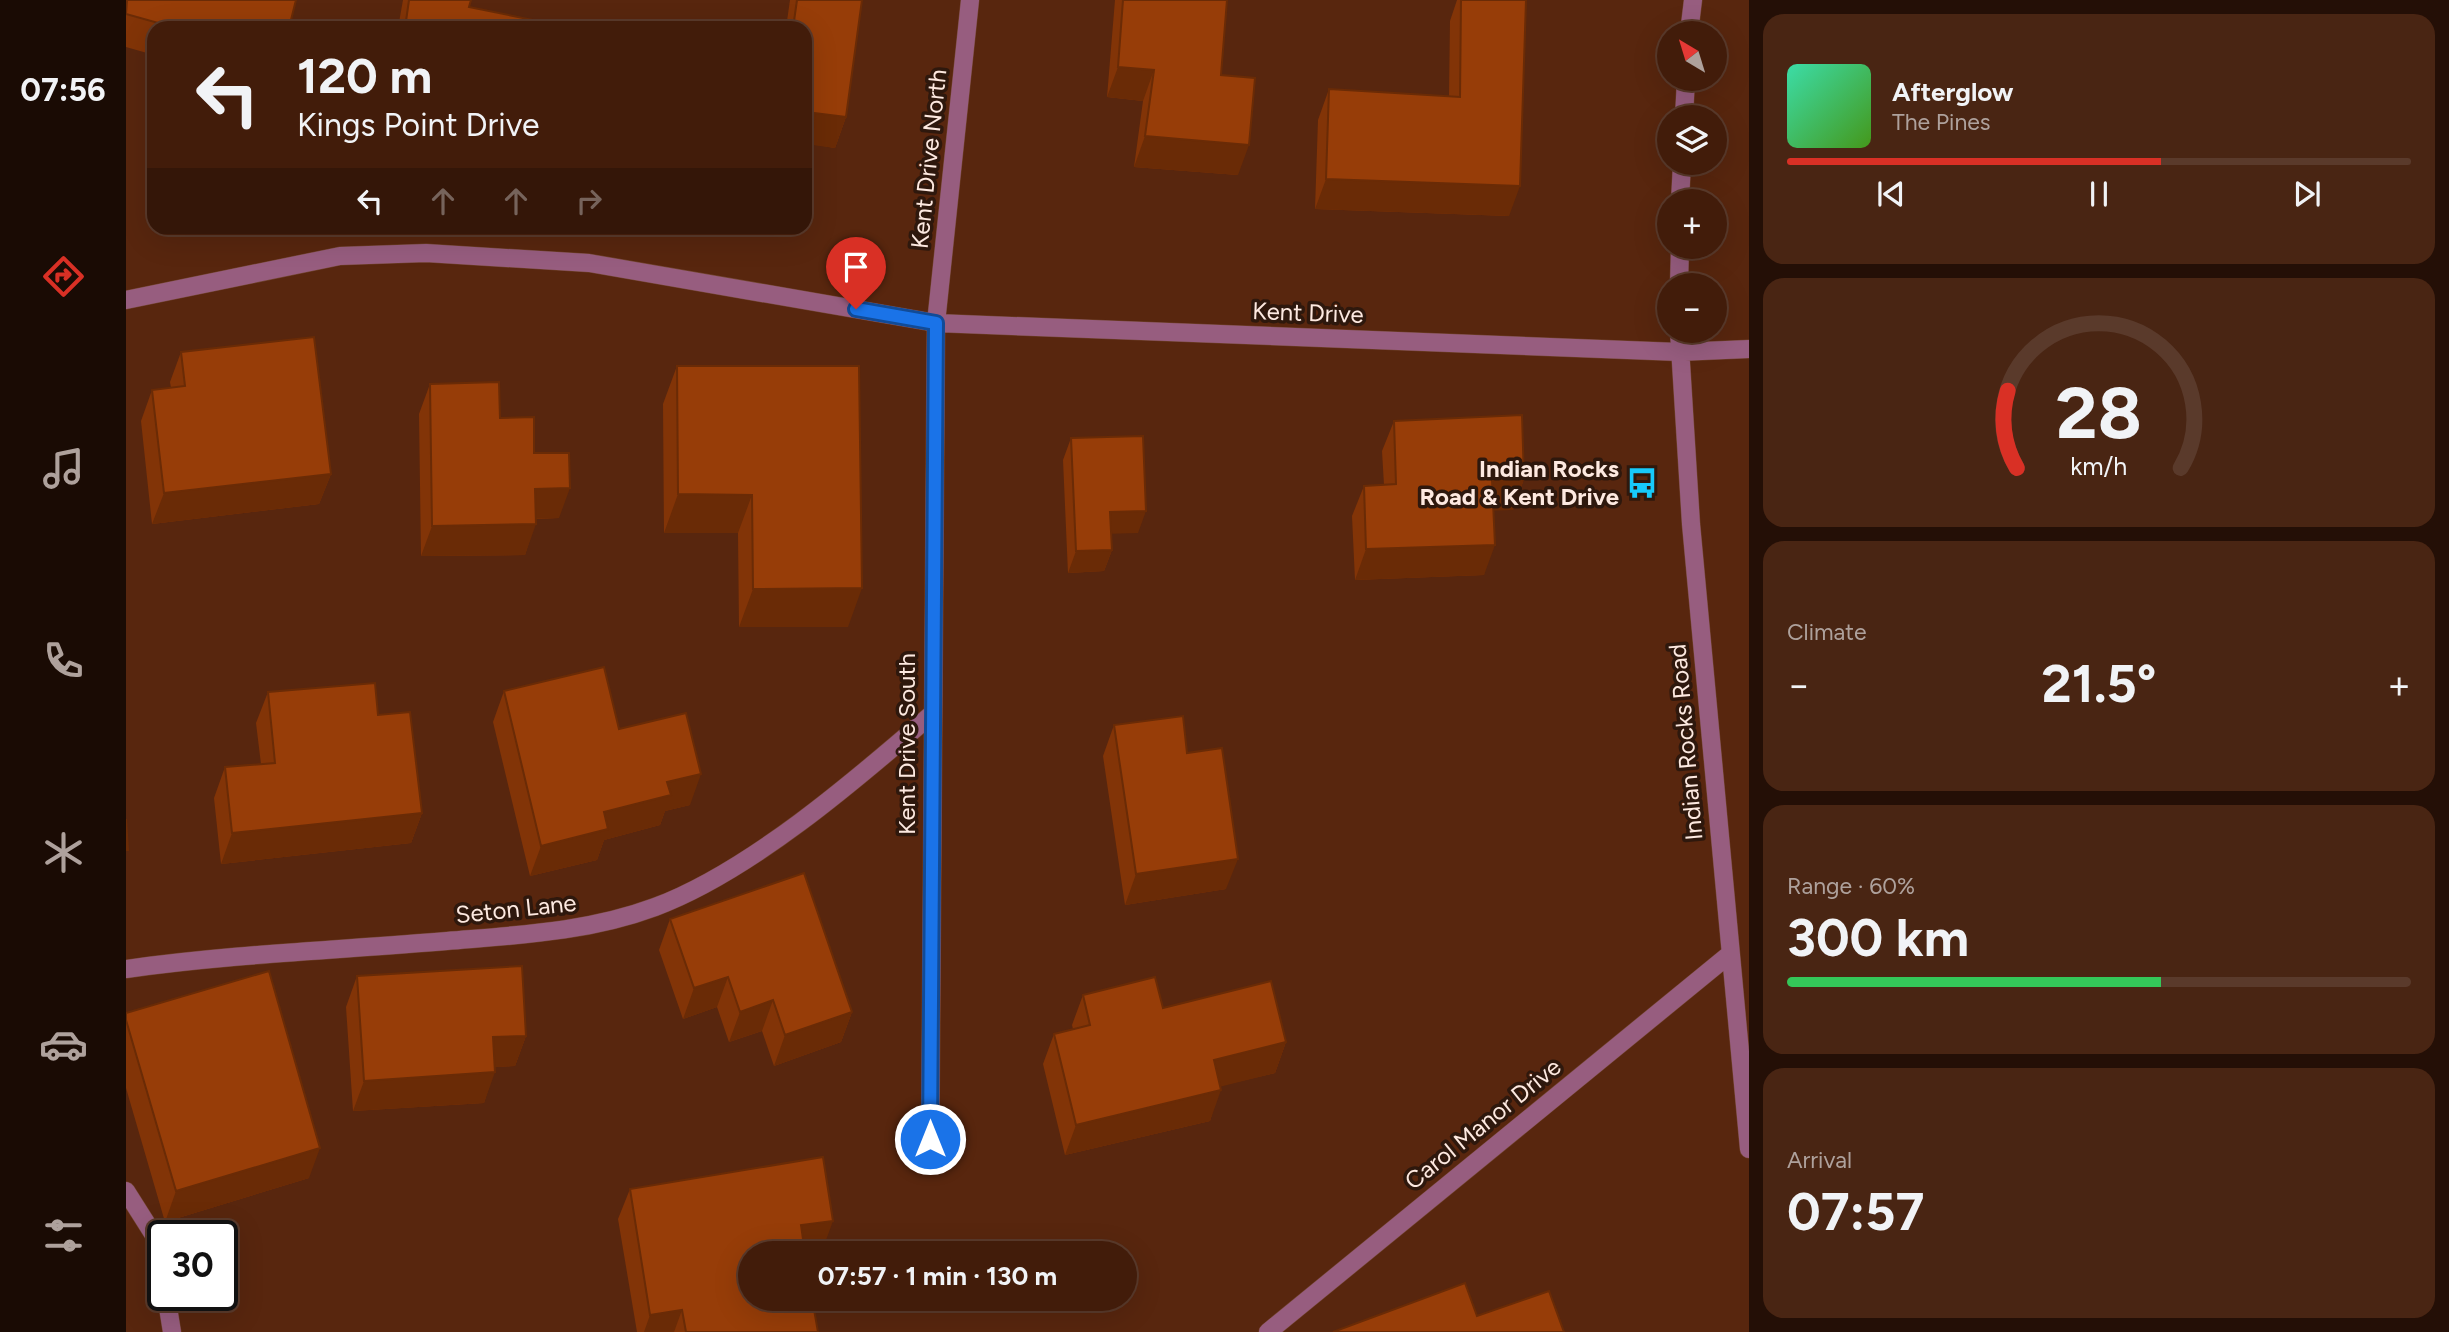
<!DOCTYPE html>
<meta charset="utf-8">
<style>
body{margin:0;font-family:Figtree,sans-serif;background:#492513;color:#f1f3f6;height:100vh;display:flex;flex-direction:column;font-size:26px;white-space:nowrap}
*{box-sizing:border-box;margin:0}
p{font-size:23px;color:#aea19c}
.icon{flex:none;width:38px;height:38px;fill:none;stroke:currentColor;stroke-width:2;stroke-linecap:round;stroke-linejoin:round}
.map{position:relative;flex:1;overflow:hidden}
.sheet{display:flex;flex-direction:column;gap:14px;padding:14px;background:#240f06;width:700px}
.sheet>*{flex:none}
.top-card{position:absolute;left:21px;top:21px;width:665px;height:214px;border-radius:21px;box-shadow:0 7px 28px #0002,0 0 0 2px #5a3a2b;background:#421c0a;color:#f1f3f6;overflow:hidden}
.needle{width:46px;rotate:322deg}
.controls{position:absolute;left:1531px;top:21px;display:grid;gap:14px}
.controls a{display:grid;place-items:center;width:70px;height:70px;border-radius:50%;background:#421c0a;box-shadow:0 7px 28px #0002,0 0 0 2px #5a3a2b;font-size:35px}
.speed{position:absolute;left:21px;top:1220px;display:flex;gap:14px;font-size:35px;font-weight:700;text-align:center}
.speed>*{display:grid;place-content:center;width:91px;height:91px;border-radius:50%;background:#421c0a;box-shadow:0 7px 28px #0002,0 0 0 2px #5a3a2b;line-height:1}
.speed .limit{border:4px solid #111;border-radius:10px;background:#fff;color:#111}
.pin{position:absolute;display:grid;place-items:center;width:60px;height:60px;color:#fff;margin:-72px -30px;border-radius:50% 50% 50% 0;rotate:-45deg;box-shadow:0 0 7px #0007}
.pin .icon{rotate:45deg}
.me{position:absolute;width:77px;margin:-38px;rotate:0deg;stroke-linejoin:round;filter:drop-shadow(0 0 5px #0008)}
.turn{display:flex;align-items:center;gap:24px;height:147px;padding:0 35px;font-size:32px}
.turn .icon{width:91px;height:91px;stroke-width:2.5}
.turn b{display:block;font-size:49px;line-height:60px}
.lanes{display:flex;align-items:center;height:66px;padding:0 35px;background:#0003;justify-content:center;gap:35px;direction:ltr}
.lanes .off{opacity:.35}
.big{font-size:52px;font-weight:700;line-height:1.1}
.sheet .tile{flex:1;display:flex;flex-direction:column;justify-content:center;gap:10px;min-width:0;padding:0 24px;border-radius:21px;background:#492513}
.sheet .dial{align-items:center;gap:0}
.dial svg{height:182px;overflow:visible;fill:none;stroke:#5a3a2b;stroke-width:7;stroke-linecap:round;text-anchor:middle}
.dial text{fill:#f1f3f6;stroke:none}
.song{display:flex;align-items:center;gap:21px}
.cover{width:84px;height:84px;border-radius:10px;background:linear-gradient(135deg,hsl(160 70% 55%),hsl(100 70% 35%))}
.played{height:7px;border-radius:4px;background:linear-gradient(90deg,#d93025 60%,#5a3a2b 60%)}
.keys{display:flex;justify-content:space-around;direction:ltr}
.heat{display:flex;justify-content:space-between;align-items:center;font-size:38px;direction:ltr}
.charge{height:10px;border-radius:5px;background:linear-gradient(90deg,#34c759 60%,#5a3a2b 0)}
.trip{position:absolute;left:612px;top:1241px;width:399px;height:70px;border-radius:35px;background:#421c0a;box-shadow:0 7px 28px #0002,0 0 0 2px #5a3a2b;font-weight:700;line-height:70px;text-align:center}
main{display:flex;flex:1;min-height:0}
.tabs{display:flex;flex-direction:column;width:126px;justify-content:space-around;align-items:center;background:#1a0b04;color:#aea19c}
.tabs .icon{width:49px;height:49px}
.tabs .on{color:#d93025}
.tabs b{font-size:32px;color:#f1f3f6}
.map>svg:first-child{display:block}
</style>
<main>
<nav class="tabs">
<b>07:56</b>
<svg class="icon on" aria-label="directions" viewBox="0 0 24 24"><path d="M12 3l9 9-9 9-9-9zM9 14v-3h6M13 9l2 2-2 2"/></svg>
<svg class="icon" aria-label="music" viewBox="0 0 24 24"><path d="M9 18V5l10-2v13"/><circle cx="6" cy="18" r="3"/><circle cx="16" cy="16" r="3"/></svg>
<svg class="icon" aria-label="phone" viewBox="0 0 24 24"><path d="M5 4h4l2 5-3 2q2 4 5 5l2-3 5 2v4C11 20 4 13 5 4z"/></svg>
<svg class="icon" aria-label="climate" viewBox="0 0 24 24"><path d="M12 3v18M4 7l16 10M4 17L20 7"/></svg>
<svg class="icon" aria-label="car" viewBox="0 0 24 24"><path d="M5 17H2v-5l4-1 3-4h7l3 4 3 1v5h-3M9 17h6M6 11h13"/><circle cx="7" cy="17" r="2"/><circle cx="17" cy="17" r="2"/></svg>
<svg class="icon" aria-label="filters" viewBox="0 0 24 24"><path d="M4 7h16M4 17h16"/><circle cx="9" cy="7" r="2"/><circle cx="15" cy="17" r="2"/></svg>
</nav>
<div class="map">
<svg width="1623" height="1332" viewBox="0 0 1623 1332">
<rect width="100%" height="100%" fill="#58260e"/>
<g fill="none" stroke-linecap="round" stroke-linejoin="round">
<defs>
<path id="minor" d="M 1563,33 L 1567,0
M 1558,117 L 1560,79
M 1554,201 L 1556,163
M 1553,285 L 1554,247
M 0,300 L 214,256 L 300,253 L 463,263 L 810,323 L 1553,352 L 1623,349
M 1553,331 L 1565,524 L 1623,1149
M 0,969 C 106,954 214,950 321,941 C 392,935 462,932 529,907 C 623,872 730,780 806,714
M 804,1165 L 810,323 L 844,0
M 0,1191 L 31,1240 L 37,1276
M 40,1295 L 46,1332
M 1142,1332 L 1604,954"/>
</defs>
<!-- minor casing -->
<use href="#minor" stroke="#724530" stroke-width="19"/>
<!-- minor -->
<use href="#minor" stroke="#975d7f" stroke-width="18"/>
</g>
<!-- wall -->
<path fill="#823407" d="M 0,0 L 170,0 L 163,28 L 28,28 L 28,55 L 0,47 Z
M 277,0 L 345,0 L 343,7 L 421,28 L 272,28 Z
M 664,0 L 736,0 L 720,117 L 709,148 L 685,144 L 679,162 L 679,28 L 660,28 Z
M 989,0 L 1101,0 L 1095,75 L 1112,175 L 1008,167 L 1017,101 L 981,97 Z
M 1331,0 L 1400,0 L 1383,216 L 1189,209 L 1192,120 L 1203,89 L 1323,96 L 1324,21 Z
M 28,72 L 28,99 L 21,97 Z
M 55,352 L 205,474 L 193,504 L 26,524 L 15,421 L 26,390 L 45,388 L 44,382 Z
M 551,366 L 722,627 L 613,627 L 612,533 L 538,533 L 537,404 Z
M 304,384 L 374,418 L 408,453 L 433,518 L 410,519 L 399,555 L 295,556 L 293,414 Z
M 1268,421 L 1398,479 L 1387,510 L 1367,510 L 1358,575 L 1229,580 L 1226,516 L 1238,486 L 1258,485 L 1256,451 Z
M 945,438 L 1012,533 L 985,533 L 986,550 L 978,571 L 942,573 L 937,460 Z
M 378,691 L 493,729 L 564,805 L 539,811 L 534,825 L 478,840 L 471,860 L 404,876 L 367,722 Z
M 142,692 L 252,715 L 296,813 L 285,843 L 95,864 L 88,798 L 99,767 L 135,764 L 130,723 Z
M 988,725 L 1061,753 L 1100,889 L 999,905 L 977,756 Z
M 544,919 L 726,1012 L 715,1042 L 648,1066 L 636,1031 L 603,1042 L 591,1007 L 557,1019 L 533,950 Z
M 231,976 L 400,1036 L 389,1066 L 369,1067 L 358,1103 L 227,1111 L 220,1007 Z
M 957,995 L 1037,1008 L 1160,1042 L 1149,1073 L 1094,1086 L 1084,1121 L 939,1155 L 917,1064 L 928,1034 L 947,1029 L 946,1025 Z
M 0,1013 L 183,1178 L 39,1222 L 0,1088 Z
M 504,1189 L 696,1251 L 685,1253 L 625,1253 L 692,1332 L 511,1332 L 492,1219 Z"/>
<!-- shaded-wall -->
<path fill="#6a2b06" d="M 992,67 L 1028,70 L 1017,101 L 981,97 Z
M 689,113 L 720,117 L 709,148 L 679,144 Z
M 1019,136 L 1123,145 L 1112,175 L 1008,167 Z
M 679,148 L 684,149 L 679,162 Z
M 1200,179 L 1394,186 L 1383,216 L 1189,209 Z
M 205,474 L 193,504 L 26,524 L 38,493 Z
M 1398,479 L 1387,510 L 1355,511 L 1366,480 Z
M 444,488 L 433,518 L 398,519 L 409,489 Z
M 552,494 L 626,495 L 612,533 L 538,533 Z
M 1020,511 L 1012,533 L 976,534 L 984,512 Z
M 410,524 L 399,555 L 295,556 L 306,526 Z
M 1369,545 L 1358,575 L 1229,580 L 1240,549 Z
M 986,550 L 978,571 L 942,573 L 950,551 Z
M 736,588 L 722,627 L 613,627 L 627,589 Z
M 575,774 L 564,805 L 539,811 L 534,825 L 478,840 L 471,860 L 404,876 L 415,846 L 478,812 L 541,782 Z
M 296,813 L 285,843 L 95,864 L 106,833 Z
M 1112,859 L 1100,889 L 999,905 L 1010,874 Z
M 602,977 L 591,1007 L 557,1019 L 568,988 Z
M 647,1000 L 636,1031 L 603,1042 L 614,1012 Z
M 726,1012 L 715,1042 L 648,1066 L 659,1035 Z
M 400,1036 L 389,1066 L 356,1068 L 367,1037 Z
M 1160,1042 L 1149,1073 L 1077,1091 L 1088,1060 Z
M 369,1072 L 358,1103 L 227,1111 L 238,1081 Z
M 1095,1090 L 1084,1121 L 939,1155 L 950,1125 Z
M 194,1148 L 183,1178 L 39,1222 L 50,1191 Z
M 707,1221 L 696,1251 L 685,1253 L 665,1253 L 675,1225 Z
M 556,1310 L 548,1332 L 518,1332 L 524,1315 Z"/>
<!-- building -->
<path fill="#973d08" stroke="#6a2b06" stroke-width="2" d="M 1,0 L 170,0 L 163,28 L 43,28 L 43,26 L 0,14 Z
M 283,0 L 345,0 L 343,7 L 422,23 L 421,28 L 279,28 Z
M 671,0 L 736,0 L 720,117 L 689,113 L 684,149 L 679,148 L 679,28 L 667,28 Z
M 997,0 L 1101,0 L 1095,75 L 1129,78 L 1123,145 L 1019,136 L 1028,70 L 992,67 Z
M 1335,0 L 1400,0 L 1394,186 L 1200,179 L 1203,89 L 1334,97 Z
M 537,20 L 594,28 L 536,28 Z
M 188,337 L 205,474 L 38,493 L 26,390 L 59,386 L 55,352 Z
M 551,366 L 733,366 L 736,588 L 627,589 L 626,495 L 552,494 Z
M 373,382 L 374,418 L 408,417 L 408,453 L 443,453 L 444,488 L 409,489 L 410,524 L 306,526 L 304,384 Z
M 1396,415 L 1398,479 L 1366,480 L 1369,545 L 1240,549 L 1238,486 L 1270,484 L 1268,421 Z
M 1017,436 L 1020,511 L 984,512 L 986,550 L 950,551 L 945,438 Z
M 478,667 L 493,729 L 560,713 L 575,774 L 541,782 L 545,795 L 478,812 L 482,829 L 415,846 L 378,691 Z
M 249,683 L 252,715 L 284,712 L 296,813 L 106,833 L 99,767 L 149,763 L 142,692 Z
M 1057,716 L 1061,753 L 1096,748 L 1112,859 L 1010,874 L 988,725 Z
M 0,819 L 2,850 L 0,850 Z
M 678,873 L 726,1012 L 659,1035 L 647,1000 L 614,1012 L 602,977 L 568,988 L 544,919 Z
M 396,966 L 400,1036 L 367,1037 L 369,1072 L 238,1081 L 231,976 Z
M 143,971 L 194,1148 L 50,1191 L 0,1020 L 0,1013 Z
M 1029,977 L 1037,1008 L 1145,981 L 1160,1042 L 1088,1060 L 1095,1090 L 950,1125 L 928,1034 L 964,1025 L 957,995 Z
M 697,1157 L 707,1221 L 675,1225 L 679,1253 L 625,1253 L 625,1298 L 686,1298 L 692,1332 L 560,1332 L 556,1310 L 524,1315 L 504,1189 Z
M 1339,1283 L 1351,1316 L 1423,1291 L 1438,1332 L 1207,1332 Z"/>
<g fill="none" stroke-linecap="round" stroke-linejoin="round">
<defs>
<path id="route" d="M 730,309 L 810,323 L 804,1139"/>
</defs>
<!-- route casing -->
<use href="#route" stroke="#114b97" stroke-width="18"/>
<!-- route -->
<use href="#route" stroke="#1a73e8" stroke-width="12"/>
</g>
<!-- icons -->
<defs>
<symbol id="bus-bare" viewBox="-9 -9 18 18"><path d="M-5-6H5V4H4V6H2V4H-2V6H-4V4H-5ZM-3.5-4V0h7V-4ZM-3.5 1.2v1.5H-2V1.2ZM2 1.2v1.5H3.5V1.2Z" fill="#17cafb" stroke="#2e180d" stroke-width="2.5" paint-order="stroke"/></symbol>
</defs>
<g fill-rule="evenodd">
<use href="#bus-bare" x="1494" y="461" width="44" height="44"/>
</g>
<g text-anchor="middle" stroke-width="7" stroke-linejoin="round" paint-order="stroke">
<!-- street labels -->
<g font-size="24" fill="#fde9e0" stroke="#2e180d">
<text transform="translate(803 159) rotate(-84)" y="8">Kent Drive North</text>
<text transform="translate(1182 313) rotate(2)" y="8">Kent Drive</text>
<text transform="translate(1560 742) rotate(-95)" y="8">Indian Rocks Road</text>
<text transform="translate(781 744) rotate(-90)" y="8">Kent Drive South</text>
<text transform="translate(390 909) rotate(-6)" y="8">Seton Lane</text>
<text transform="translate(1357 1124) rotate(-39)" y="8">Carol Manor Drive</text>
</g>
<!-- poi labels -->
<g font-size="24" font-weight="bold" fill="#fde9e0" stroke="#2e180d" text-anchor="end">
<text x="1493" y="477">Indian Rocks<tspan x="1493" dy="28">Road &amp; Kent Drive</tspan></text>
</g>
</g>
</svg>
<div class="controls">
<a><svg class="needle" viewBox="-14 -14 28 28"><path d="M0-13l5 13h-10z" fill="#e53935"/><path d="M0 13l5-13h-10z" fill="#aea19c"/></svg></a>
<a><svg class="icon" aria-label="layers" viewBox="0 0 24 24"><path d="M12 4l9 5-9 5-9-5zM3 14l9 5 9-5"/></svg></a>
<a>+</a>
<a>−</a>
</div>
<div class="speed"><div class="limit">30</div></div>
<div class="pin" style="left:730px;top:309px;background:#d93025"><svg class="icon" aria-label="arrive" viewBox="0 0 24 24"><path d="M6 21V4h12l-3 4 3 4H6"/></svg></div>
<svg class="me" style="left:804px;top:1139px" viewBox="-20 -20 40 40"><circle r="17" fill="#1a73e8" stroke="#fff" stroke-width="3"/><path d="M0-11L8 9 0 5-8 9z" fill="#fff"/></svg>
<div class="trip">07:57 · 1 min · 130 m</div>
<div class="top-card">
<div class="turn"><svg class="icon" aria-label="left" viewBox="0 0 24 24"><path d="M17 20v-9H6M10 6l-5 5 5 5"/></svg><div><b>120 m</b>Kings Point Drive</div></div>
<div class="lanes"><svg class="icon" aria-label="left" viewBox="0 0 24 24"><path d="M17 20v-9H6M10 6l-5 5 5 5"/></svg><svg class="icon off" aria-label="ahead" viewBox="0 0 24 24"><path d="M12 20V5M6 11l6-6 6 6"/></svg><svg class="icon off" aria-label="ahead" viewBox="0 0 24 24"><path d="M12 20V5M6 11l6-6 6 6"/></svg><svg class="icon off" aria-label="right" viewBox="0 0 24 24"><path d="M7 20v-9h11M14 6l5 5-5 5"/></svg></div>
</div>
</div>
<section class="sheet">
<div class="tile">
<div class="song"><i class="cover"></i><div><b>Afterglow</b><p>The Pines</p></div></div>
<div class="played"></div>
<div class="keys"><svg class="icon" aria-label="previous" viewBox="0 0 24 24"><path d="M18 5L8 12l10 7zM5 5v14"/></svg><svg class="icon" aria-label="pause" viewBox="0 0 24 24"><path d="M8 5v14M16 5v14"/></svg><svg class="icon" aria-label="next" viewBox="0 0 24 24"><path d="M6 5l10 7-10 7zM19 5v14"/></svg></div>
</div>
<div class="tile dial"><svg viewBox="0 0 100 80">
<path d="M14 69A42 42 0 1 1 86 69"/>
<path d="M14 69A42 42 0 0 1 10 35" stroke="#d93025"/>
<text x="50" y="56" font-size="32" font-weight="700">28</text>
<text x="50" y="72" font-size="11">km/h</text>
</svg></div>
<div class="tile"><p>Climate</p>
<div class="heat"><a>−</a><b class="big">21.5°</b><a>+</a></div>
</div>
<div class="tile"><p>Range · 60%</p><b class="big">300 km</b><div class="charge"></div></div>
<div class="tile"><p>Arrival</p><b class="big">07:57</b></div>
</section>
</main>
